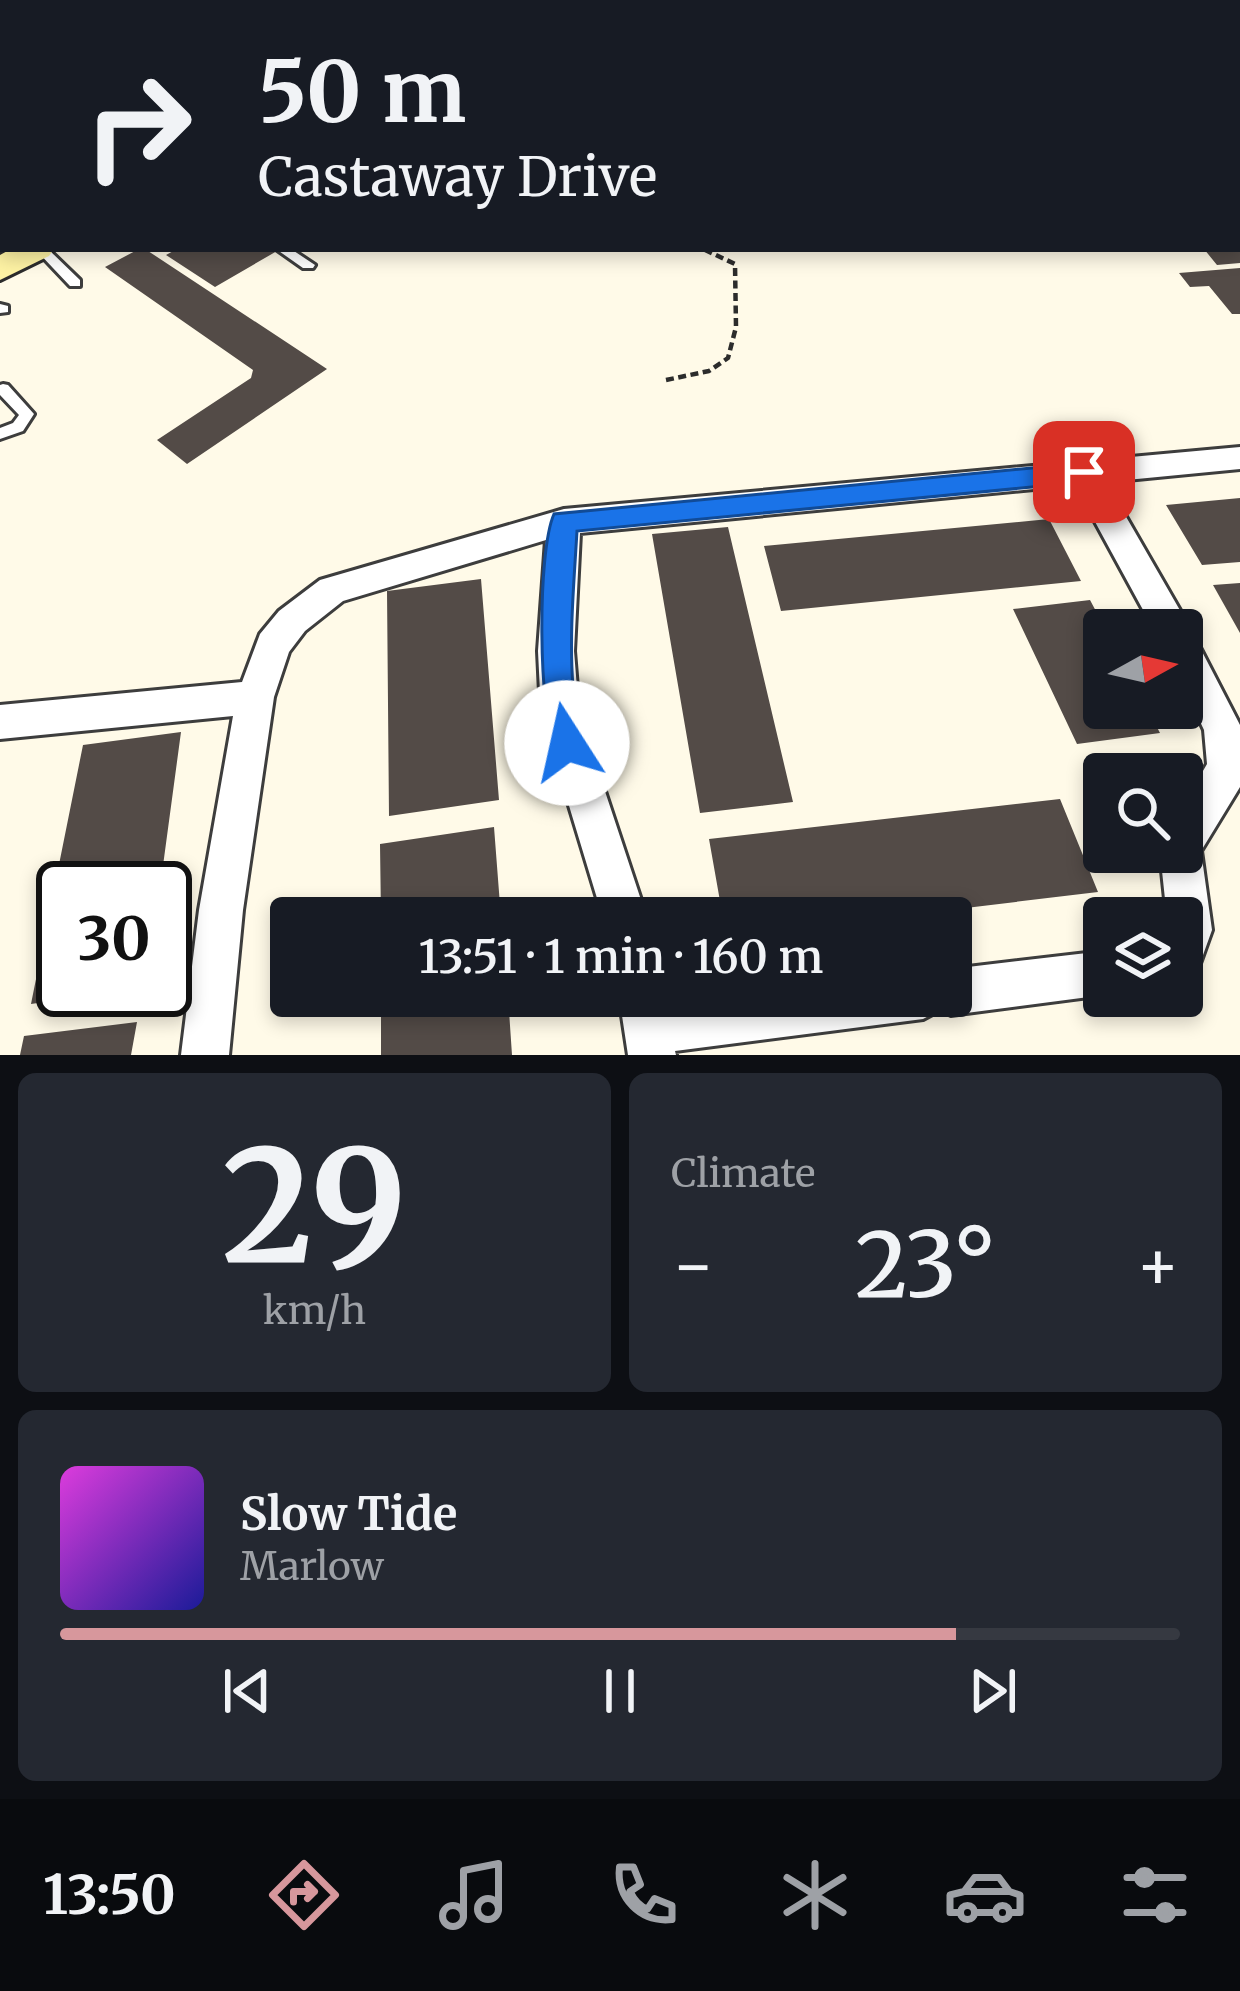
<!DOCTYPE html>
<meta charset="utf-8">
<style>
body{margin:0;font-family:Merriweather,serif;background:#242831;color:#f1f3f6;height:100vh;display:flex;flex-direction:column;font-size:45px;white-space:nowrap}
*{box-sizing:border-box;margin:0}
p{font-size:39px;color:#9ea1a6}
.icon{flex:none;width:66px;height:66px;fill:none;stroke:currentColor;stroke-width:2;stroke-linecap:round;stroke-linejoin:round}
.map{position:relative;height:1055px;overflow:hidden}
.drawer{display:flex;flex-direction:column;gap:18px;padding:18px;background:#0d0f14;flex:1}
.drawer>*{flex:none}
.banner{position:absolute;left:0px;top:0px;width:1242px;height:252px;box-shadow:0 6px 18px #0003;background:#171b24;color:#f1f3f6;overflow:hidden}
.needle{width:78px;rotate:82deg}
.controls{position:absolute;left:1083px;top:609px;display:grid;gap:24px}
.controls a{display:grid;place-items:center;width:120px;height:120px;border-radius:12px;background:#171b24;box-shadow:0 6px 18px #0003;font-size:60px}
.speed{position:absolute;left:36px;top:861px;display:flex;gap:24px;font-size:60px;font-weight:700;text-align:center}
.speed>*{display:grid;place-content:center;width:156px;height:156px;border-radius:50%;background:#171b24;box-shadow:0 6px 18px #0003;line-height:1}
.speed .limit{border:6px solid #111;border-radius:18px;background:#fff;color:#111}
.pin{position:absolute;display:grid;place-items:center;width:102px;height:102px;color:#fff;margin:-51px;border-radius:24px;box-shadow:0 6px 18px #0006}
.me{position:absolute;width:132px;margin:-66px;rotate:350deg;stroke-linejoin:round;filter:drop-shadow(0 0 9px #0008)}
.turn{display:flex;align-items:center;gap:42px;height:252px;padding:0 60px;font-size:54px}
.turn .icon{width:156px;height:156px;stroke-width:2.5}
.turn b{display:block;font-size:84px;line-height:102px}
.big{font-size:90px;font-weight:600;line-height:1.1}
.drawer .tile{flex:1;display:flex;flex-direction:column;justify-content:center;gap:18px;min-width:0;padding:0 42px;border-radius:18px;background:#242831}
.drawer .dial{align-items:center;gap:0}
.dial b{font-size:156px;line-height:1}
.song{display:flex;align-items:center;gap:36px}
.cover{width:144px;height:144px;border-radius:18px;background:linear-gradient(135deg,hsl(300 70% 55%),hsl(240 70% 35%))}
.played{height:12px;border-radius:6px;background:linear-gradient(90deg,#d7979c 80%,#363941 80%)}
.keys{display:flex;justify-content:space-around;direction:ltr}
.heat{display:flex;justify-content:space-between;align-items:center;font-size:66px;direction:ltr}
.drawer .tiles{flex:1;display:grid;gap:18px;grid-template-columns:1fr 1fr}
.tile:last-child{grid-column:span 2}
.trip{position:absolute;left:270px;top:897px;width:702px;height:120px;border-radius:12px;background:#171b24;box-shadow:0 6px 18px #0003;font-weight:600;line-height:120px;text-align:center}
.menu{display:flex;height:192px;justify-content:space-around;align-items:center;background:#090b0e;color:#9ea1a6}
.menu .icon{width:84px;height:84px}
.menu .selected{color:#d7979c}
.menu b{font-size:54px;color:#f1f3f6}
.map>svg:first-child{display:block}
</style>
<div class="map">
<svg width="1240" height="1055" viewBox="0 0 1240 1055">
<rect width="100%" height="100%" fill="#fffae8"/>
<!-- building -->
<path fill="#534b47" d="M 139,249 L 145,249 L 327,369 L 187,464 L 157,440 L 251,378 L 253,370 L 105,267 Z
M 177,249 L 274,249 L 277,251 L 215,287 L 166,255 Z
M 1204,249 L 1240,249 L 1240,263 L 1217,265 Z
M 1240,268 L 1240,314 L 1232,314 L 1209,286 L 1190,287 L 1179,273 Z
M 1240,498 L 1240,562 L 1202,565 L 1166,505 Z
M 1049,519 L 1081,581 L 781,611 L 764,546 Z
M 728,527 L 793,802 L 700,813 L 652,534 Z
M 481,579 L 499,800 L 389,816 L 387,591 Z
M 1240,583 L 1240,633 L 1213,585 Z
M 1090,600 L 1106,630 L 1104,708 L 1147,708 L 1160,733 L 1077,744 L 1013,609 Z
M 181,732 L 160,888 L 63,888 L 63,990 L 106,993 L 31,1004 L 83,745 Z
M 1060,799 L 1098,892 L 882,918 L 723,918 L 709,839 Z
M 494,827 L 501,918 L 381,918 L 380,844 Z
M 381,996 L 508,996 L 512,1055 L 381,1055 Z
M 137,1022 L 131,1055 L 20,1055 L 24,1036 Z"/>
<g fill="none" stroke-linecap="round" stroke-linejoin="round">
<defs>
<path id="service" d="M 619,0 L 637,0 L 639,2 L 625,3 Z
M 35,249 L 48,249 L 80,280 L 80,286 L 70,286 Z
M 276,249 L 291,249 L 315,265 L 313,268 L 303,268 Z
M 0,304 L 8,306 L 8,312 L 0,313 Z
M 3,384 L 8,385 L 34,414 L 23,431 L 0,439 L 0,428 L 13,423 L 19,415 L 0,395 L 0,385 Z"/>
<path id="minor" d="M 365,0 L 392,0 L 395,3 L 367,3 Z
M 1239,124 L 1240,124 L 1240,138 L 1239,138 Z
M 1239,173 L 1240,173 L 1240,188 L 1239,188 Z
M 1240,447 L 1240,469 L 1106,482 L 1185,619 L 1187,635 L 1195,638 L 1240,725 L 1240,787 L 1201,851 L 1212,930 L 1198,969 L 1182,975 L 1182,918 L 1167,918 L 1160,852 L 1182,852 L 1182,807 L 1207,764 L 1204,730 L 1182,683 L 1182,630 L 1154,630 L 1075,485 L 580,533 L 574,651 L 579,713 L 647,918 L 603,918 L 541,713 L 538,651 L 546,540 L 343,601 L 305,631 L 289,652 L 274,697 L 243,910 L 229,1055 L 181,1055 L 199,910 L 233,716 L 0,739 L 0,705 L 242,682 L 260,634 L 279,611 L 320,580 L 564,509 Z
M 1104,951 L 1104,995 L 951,1015 L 940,1010 L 923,1019 L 675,1051 L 676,1055 L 628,1055 L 619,996 L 665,996 L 666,1005 L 742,996 L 951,996 L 951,969 Z"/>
<path id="tertiary" d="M 871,0 L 900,0 L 902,3 L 873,3 Z
M 1176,0 L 1240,0 L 1240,5 L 1174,3 Z"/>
<path id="secondary" d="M 459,0 L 490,0 L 457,3 Z
M 510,0 L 540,0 L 508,3 Z
M 11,249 L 54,249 L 49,256 L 0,280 L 0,255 Z"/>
</defs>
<!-- service casing -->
<use href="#service" stroke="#3d3d3d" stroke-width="6"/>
<!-- minor casing -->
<use href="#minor" stroke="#3d3d3d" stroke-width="6"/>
<!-- tertiary casing -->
<use href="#tertiary" stroke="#3d3d3d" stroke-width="6"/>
<!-- secondary casing -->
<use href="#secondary" stroke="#2c2c2c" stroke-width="6"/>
<!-- path -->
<path stroke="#2c2c2c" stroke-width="4.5" stroke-dasharray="8 4.5" stroke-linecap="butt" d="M 666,380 L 709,371 L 728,358 L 736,327 L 735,264 L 703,249"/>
<!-- service -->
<use href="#service" fill="#fff" fill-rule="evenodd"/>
<!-- minor -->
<use href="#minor" fill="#fff" fill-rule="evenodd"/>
<!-- tertiary -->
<use href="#tertiary" fill="#fff" fill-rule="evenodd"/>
<!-- secondary -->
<use href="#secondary" fill="#fef3a4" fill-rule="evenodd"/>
</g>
<!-- route -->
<path fill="#1a73e8" stroke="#114b97" stroke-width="3" d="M 1084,463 L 1097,472 L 1084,482 L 577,531 C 574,583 569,635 573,687 C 575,707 586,735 578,753 L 567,757 L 556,753 C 538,714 537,552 554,514 Z"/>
</svg>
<div class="controls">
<a><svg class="needle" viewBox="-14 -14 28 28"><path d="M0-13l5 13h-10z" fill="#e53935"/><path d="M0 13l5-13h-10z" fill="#9ea1a6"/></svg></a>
<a><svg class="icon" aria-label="search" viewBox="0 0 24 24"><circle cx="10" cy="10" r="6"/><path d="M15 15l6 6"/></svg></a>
<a><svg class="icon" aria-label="layers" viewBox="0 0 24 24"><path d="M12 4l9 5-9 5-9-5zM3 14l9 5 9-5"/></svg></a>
</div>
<div class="speed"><div class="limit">30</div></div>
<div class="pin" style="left:1084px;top:472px;background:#d93025"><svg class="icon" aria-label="arrive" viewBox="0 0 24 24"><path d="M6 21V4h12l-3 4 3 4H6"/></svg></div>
<svg class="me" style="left:567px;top:743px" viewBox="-20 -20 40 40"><circle r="19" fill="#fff"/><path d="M0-13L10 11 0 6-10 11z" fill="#1a73e8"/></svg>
<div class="trip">13:51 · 1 min · 160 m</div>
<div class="banner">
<div class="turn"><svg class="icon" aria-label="right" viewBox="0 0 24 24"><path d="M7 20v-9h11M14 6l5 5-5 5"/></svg><div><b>50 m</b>Castaway Drive</div></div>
</div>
</div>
<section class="drawer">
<div class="tiles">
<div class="tile dial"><b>29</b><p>km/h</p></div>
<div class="tile"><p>Climate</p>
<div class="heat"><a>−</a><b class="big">23°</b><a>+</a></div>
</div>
<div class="tile">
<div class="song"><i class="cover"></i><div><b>Slow Tide</b><p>Marlow</p></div></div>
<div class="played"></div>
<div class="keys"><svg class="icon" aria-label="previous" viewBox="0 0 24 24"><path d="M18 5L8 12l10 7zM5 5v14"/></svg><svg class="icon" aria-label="pause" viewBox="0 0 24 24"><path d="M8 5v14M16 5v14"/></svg><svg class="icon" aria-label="next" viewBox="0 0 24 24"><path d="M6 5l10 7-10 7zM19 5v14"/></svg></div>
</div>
</div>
</section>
<nav class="menu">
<b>13:50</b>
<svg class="icon selected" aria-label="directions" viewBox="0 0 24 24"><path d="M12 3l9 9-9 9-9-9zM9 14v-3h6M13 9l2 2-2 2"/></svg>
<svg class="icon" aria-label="music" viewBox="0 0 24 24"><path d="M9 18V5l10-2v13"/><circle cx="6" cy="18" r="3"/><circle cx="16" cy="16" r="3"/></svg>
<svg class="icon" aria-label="phone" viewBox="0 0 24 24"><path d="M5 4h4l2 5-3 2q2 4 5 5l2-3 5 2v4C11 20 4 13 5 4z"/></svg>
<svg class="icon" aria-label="climate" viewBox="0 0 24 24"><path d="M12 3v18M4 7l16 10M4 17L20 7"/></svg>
<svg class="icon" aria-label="car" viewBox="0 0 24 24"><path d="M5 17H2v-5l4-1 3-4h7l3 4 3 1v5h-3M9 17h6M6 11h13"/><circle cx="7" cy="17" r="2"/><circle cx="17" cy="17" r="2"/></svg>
<svg class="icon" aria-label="filters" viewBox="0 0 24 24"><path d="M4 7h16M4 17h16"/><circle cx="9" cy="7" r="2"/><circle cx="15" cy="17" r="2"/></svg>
</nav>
